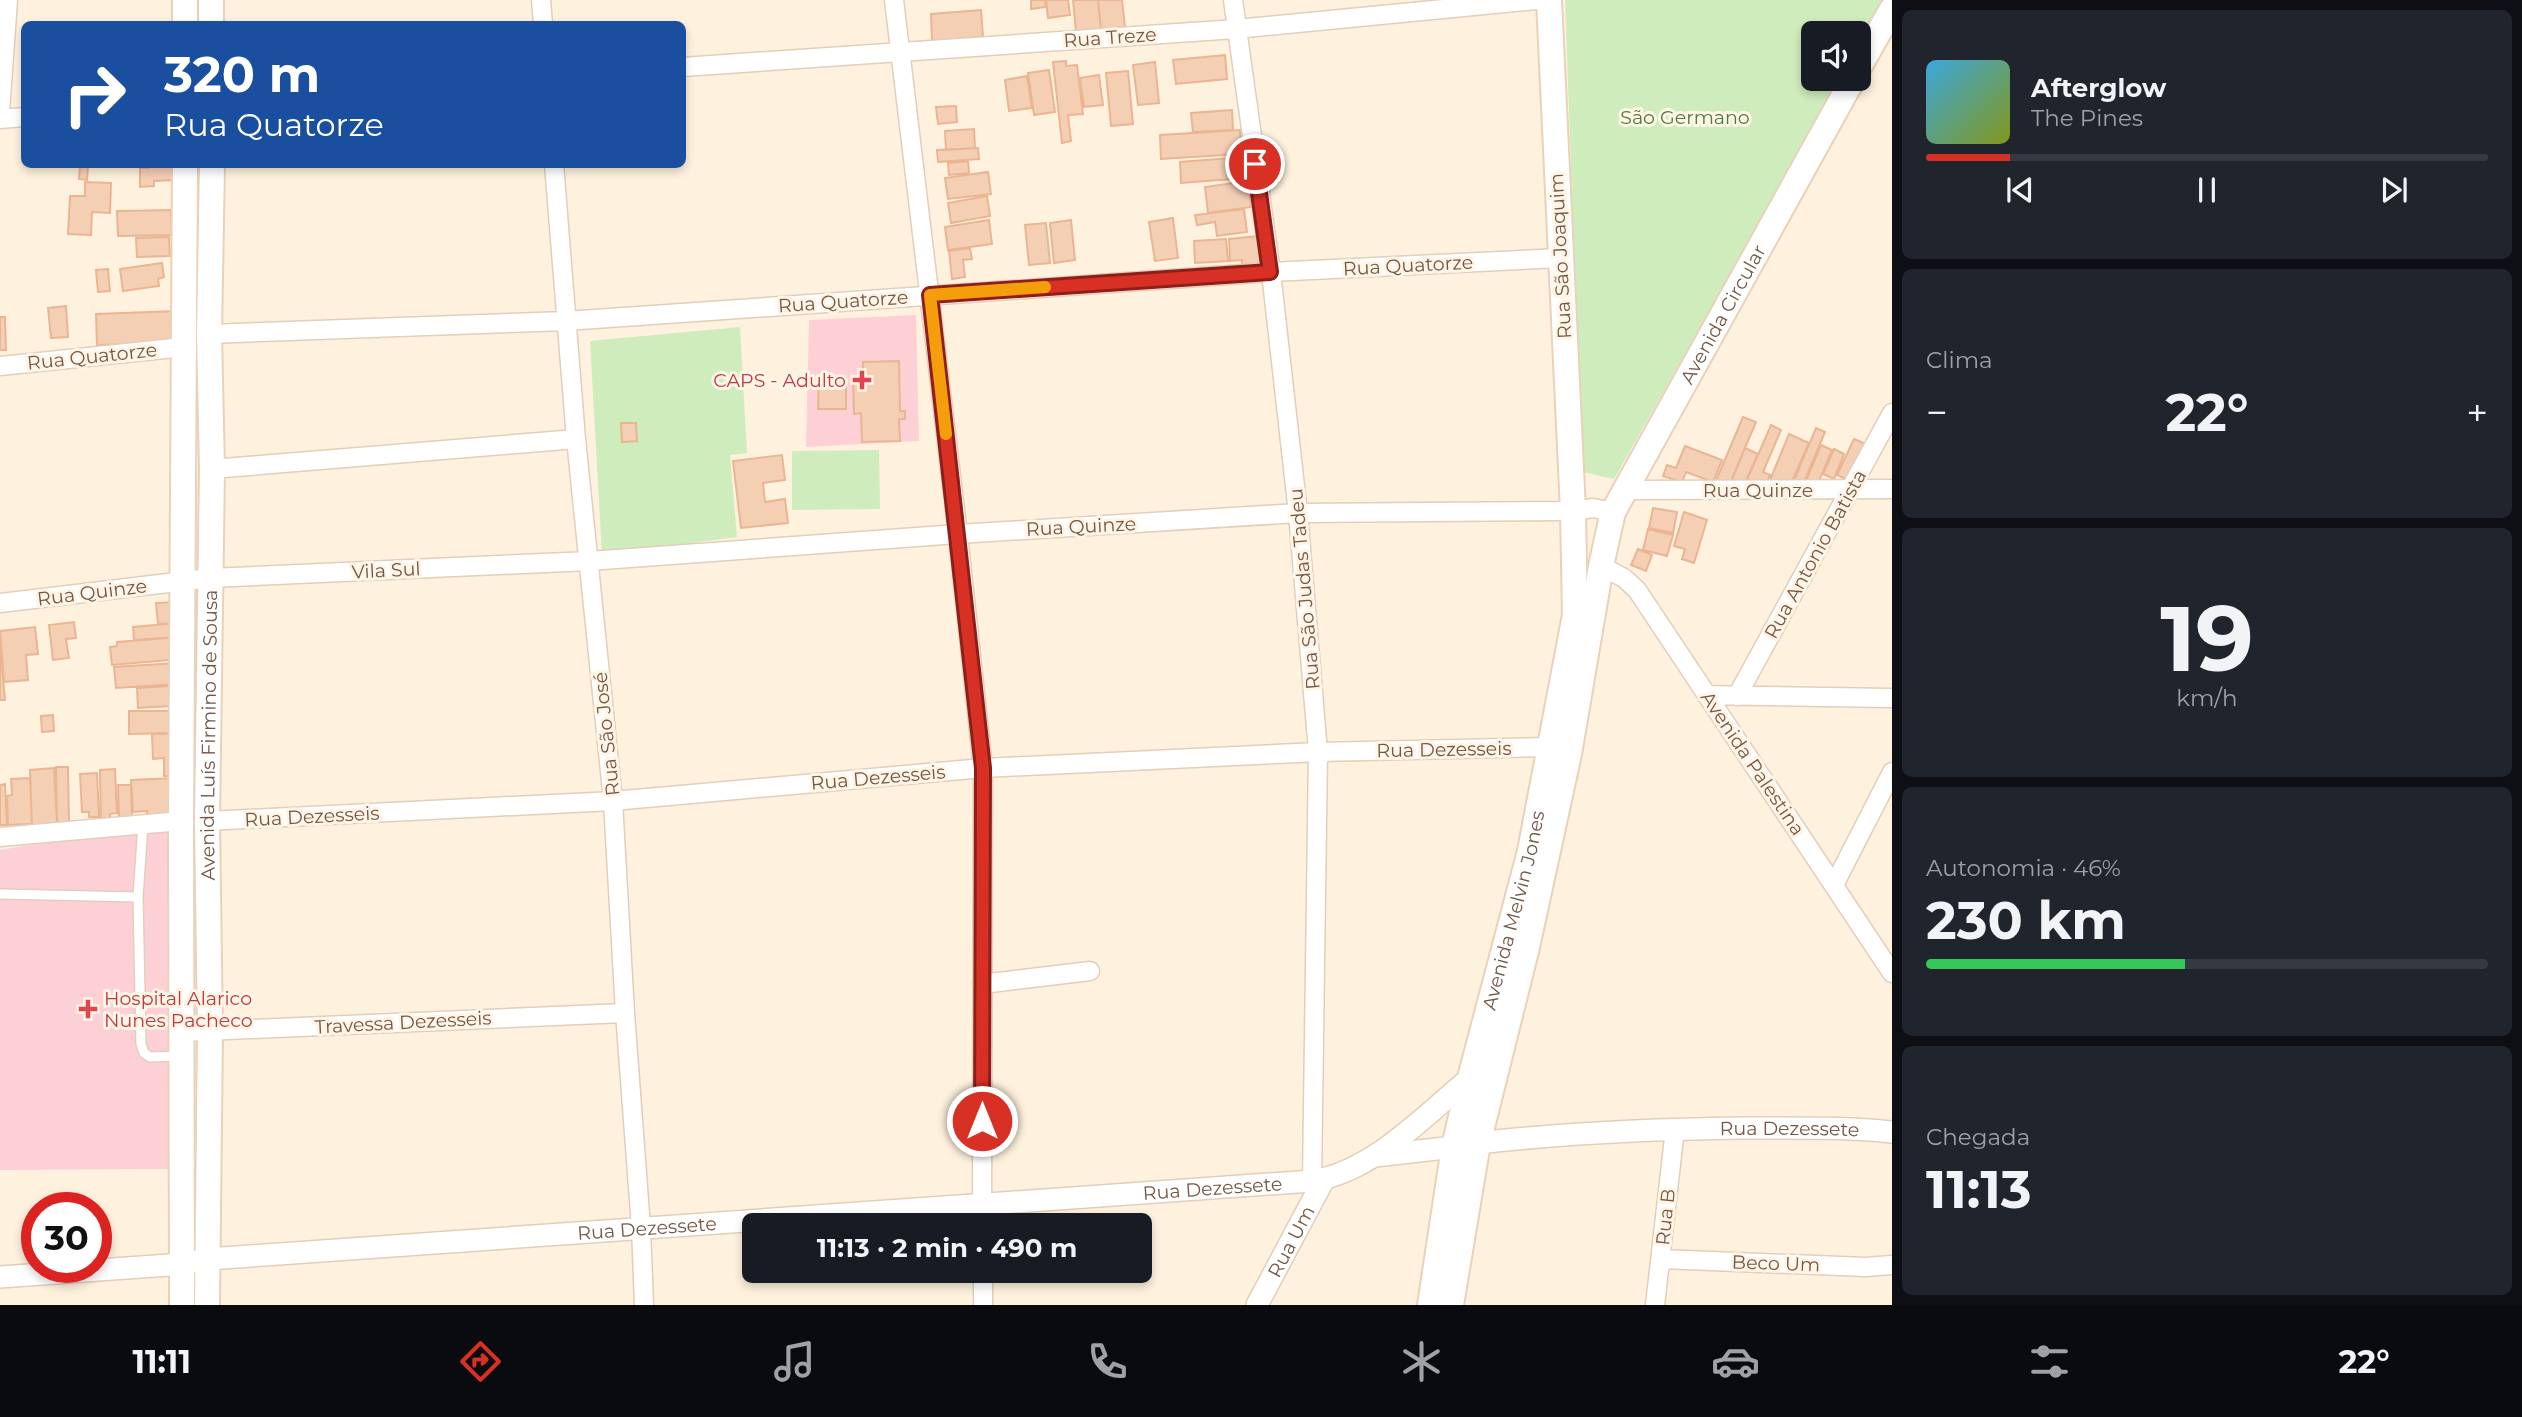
<!DOCTYPE html>
<html lang="pt">
<meta charset="utf-8">
<style>
body{margin:0;font-family:Montserrat,sans-serif;background:#20242c;color:#f1f3f6;height:100vh;display:flex;flex-direction:column;font-size:26px;white-space:nowrap}
*{box-sizing:border-box;margin:0}
p{font-size:23px;color:#9ea1a6}
.icon{flex:none;width:38px;height:38px;fill:none;stroke:currentColor;stroke-width:2;stroke-linecap:round;stroke-linejoin:round}
.map{position:relative;flex:1;overflow:hidden}
.drawer{display:flex;flex-direction:column;gap:10px;padding:10px;background:#0d0f14;width:630px}
.drawer>*{flex:none}
.banner{position:absolute;left:21px;top:21px;width:665px;height:147px;border-radius:10px;box-shadow:0 4px 10px #0003;background:#1a4fa0;color:#fff;overflow:hidden}
.fabs{position:absolute;left:1801px;top:21px;display:grid;gap:14px}
.fabs a{display:grid;place-items:center;width:70px;height:70px;border-radius:10px;background:#171b24;box-shadow:0 4px 10px #0003;font-size:35px}
.speed{position:absolute;left:21px;top:1192px;display:flex;gap:14px;font-size:35px;font-weight:700;text-align:center}
.speed>*{display:grid;place-content:center;width:91px;height:91px;border-radius:50%;background:#171b24;box-shadow:0 4px 10px #0003;line-height:1}
.speed .limit{border:10px solid #d22;background:#fff;color:#111}
.pin{position:absolute;display:grid;place-items:center;width:60px;height:60px;color:#fff;margin:-30px;border:4px solid #fff;border-radius:50%;box-shadow:0 2px 7px #0007}
.me{position:absolute;width:77px;margin:-38px;rotate:0deg;stroke-linejoin:round;filter:drop-shadow(0 0 5px #0008)}
.turn{display:flex;align-items:center;gap:24px;height:147px;padding:0 28px;font-size:32px}
.turn .icon{width:91px;height:91px;stroke-width:2.5}
.turn b{display:block;font-size:49px;line-height:60px}
.big{font-size:52px;font-weight:700;line-height:1.1}
.drawer .tile{flex:1;display:flex;flex-direction:column;justify-content:center;gap:10px;min-width:0;padding:0 24px;border-radius:10px;background:#20242c}
.drawer .dial{align-items:center;gap:0}
.dial b{font-size:91px;line-height:1}
.song{display:flex;align-items:center;gap:21px}
.cover{width:84px;height:84px;border-radius:10px;background:linear-gradient(135deg,hsl(200 70% 55%),hsl(70 70% 35%))}
.played{height:7px;border-radius:4px;background:linear-gradient(90deg,#d93025 15%,#363941 15%)}
.keys{display:flex;justify-content:space-around;direction:ltr}
.heat{display:flex;justify-content:space-between;align-items:center;font-size:38px;direction:ltr}
.charge{height:10px;border-radius:5px;background:linear-gradient(90deg,#34c759 46%,#363941 0)}
.trip{position:absolute;left:742px;top:1213px;width:410px;height:70px;border-radius:10px;background:#171b24;box-shadow:0 4px 10px #0003;font-weight:700;line-height:70px;text-align:center}
.dock{display:flex;height:112px;justify-content:space-around;align-items:center;background:#090b0e;color:#9ea1a6}
.dock .icon{width:49px;height:49px}
.dock .on{color:#d93025}
.dock b{font-size:32px;color:#f1f3f6}
main{display:flex;flex:1;min-height:0}
.map>svg:first-child{display:block}
</style>
<main>
<div class="map">
<svg width="1892" height="1305" viewBox="0 0 1892 1305">
<rect width="100%" height="100%" fill="#fef2de"/>
<!-- medical -->
<path fill="#fcd0d5" d="M 916,315 L 919,441 L 806,447 L 809,320 Z
M 179,822 L 174,1169 L 0,1170 L 0,850 L 143,825 Z"/>
<!-- green -->
<path fill="#cfecbc" d="M 1565,0 L 1886,0 L 1859,48 L 1858,33 L 1813,33 L 1813,79 L 1841,79 L 1614,479 L 1582,472 Z
M 740,327 L 747,453 L 730,455 L 737,537 L 602,555 L 590,341 Z
M 879,450 L 880,509 L 792,510 L 792,451 Z"/>
<!-- building -->
<path fill="#f5cfb4" stroke="#e9b593" stroke-width="2" d="M 1031,0 L 1045,0 L 1046,7 L 1031,9 Z
M 1046,0 L 1068,0 L 1070,15 L 1048,18 Z
M 1073,0 L 1098,0 L 1101,29 L 1076,32 Z
M 1098,0 L 1122,0 L 1125,27 L 1101,29 Z
M 981,10 L 983,37 L 932,41 L 931,14 Z
M 1225,55 L 1227,79 L 1176,84 L 1173,60 Z
M 1066,61 L 1066,66 L 1077,65 L 1083,114 L 1068,115 L 1071,141 L 1062,143 L 1053,62 Z
M 1155,62 L 1159,103 L 1138,105 L 1133,65 Z
M 1049,70 L 1055,112 L 1034,115 L 1028,73 Z
M 1128,71 L 1133,124 L 1111,126 L 1106,73 Z
M 1099,75 L 1103,105 L 1084,107 L 1080,78 Z
M 1027,76 L 1032,108 L 1009,111 L 1005,80 Z
M 956,106 L 957,122 L 938,124 L 936,107 Z
M 1232,110 L 1233,130 L 1193,132 L 1191,113 Z
M 974,129 L 975,148 L 946,150 L 945,131 Z
M 1240,130 L 1241,154 L 1161,159 L 1160,135 Z
M 978,148 L 979,159 L 938,162 L 937,150 Z
M 1245,157 L 1246,170 L 1234,172 L 1233,158 Z
M 1230,158 L 1232,179 L 1181,183 L 1180,162 Z
M 968,161 L 969,173 L 949,175 L 948,163 Z
M 148,164 L 175,164 L 176,180 L 154,181 L 154,186 L 140,187 L 140,168 L 148,168 Z
M 80,166 L 88,166 L 87,180 L 79,179 Z
M 988,172 L 991,194 L 948,199 L 945,178 Z
M 1248,181 L 1251,207 L 1208,213 L 1205,187 Z
M 85,182 L 111,183 L 110,213 L 92,212 L 91,235 L 68,234 L 70,196 L 85,196 Z
M 987,196 L 990,216 L 951,223 L 948,203 Z
M 1244,209 L 1247,232 L 1217,236 L 1215,222 L 1197,225 L 1195,215 Z
M 171,210 L 172,235 L 118,236 L 117,211 Z
M 1173,218 L 1178,258 L 1155,261 L 1149,222 Z
M 989,220 L 992,244 L 948,250 L 945,227 Z
M 1071,220 L 1075,260 L 1054,263 L 1050,223 Z
M 1046,223 L 1050,263 L 1029,265 L 1025,225 Z
M 1258,236 L 1260,265 L 1242,267 L 1242,260 L 1230,261 L 1229,239 Z
M 169,237 L 170,256 L 137,257 L 136,238 Z
M 1226,239 L 1228,261 L 1195,263 L 1194,241 Z
M 970,248 L 972,259 L 963,260 L 965,277 L 952,279 L 949,251 Z
M 162,263 L 164,277 L 158,279 L 159,286 L 123,291 L 120,269 Z
M 108,269 L 110,291 L 98,292 L 96,270 Z
M 66,306 L 68,337 L 51,338 L 48,308 Z
M 177,311 L 178,340 L 164,343 L 97,345 L 96,314 Z
M 0,317 L 5,317 L 6,350 L 0,350 Z
M 899,361 L 900,411 L 905,411 L 905,419 L 899,419 L 900,441 L 862,442 L 861,413 L 854,414 L 853,382 L 863,381 L 863,362 Z
M 819,378 L 846,378 L 846,409 L 818,409 Z
M 1743,417 L 1756,422 L 1728,488 L 1715,483 Z
M 621,423 L 636,423 L 637,441 L 622,442 Z
M 1771,425 L 1781,430 L 1763,472 L 1770,475 L 1765,487 L 1747,480 Z
M 1816,428 L 1825,432 L 1801,489 L 1792,485 Z
M 1789,434 L 1809,443 L 1790,486 L 1768,485 Z
M 1854,439 L 1866,444 L 1850,481 L 1837,475 Z
M 1821,445 L 1832,450 L 1816,488 L 1805,483 Z
M 1685,446 L 1722,460 L 1713,482 L 1686,472 L 1682,482 L 1663,476 L 1667,465 L 1676,468 Z
M 1745,448 L 1758,454 L 1744,485 L 1732,480 Z
M 1834,449 L 1844,454 L 1834,479 L 1823,474 Z
M 782,455 L 785,480 L 763,483 L 765,502 L 785,499 L 788,523 L 741,528 L 733,461 Z
M 1653,508 L 1677,512 L 1673,533 L 1649,528 Z
M 1684,512 L 1707,520 L 1694,563 L 1682,559 L 1685,549 L 1674,546 Z
M 1648,529 L 1673,535 L 1667,556 L 1643,550 Z
M 1638,549 L 1652,555 L 1646,571 L 1631,565 Z
M 175,602 L 177,623 L 158,624 L 156,603 Z
M 74,622 L 76,638 L 66,639 L 69,658 L 53,660 L 49,625 Z
M 178,623 L 179,637 L 134,640 L 133,627 Z
M 35,627 L 38,654 L 26,655 L 28,680 L 4,682 L 0,631 Z
M 179,637 L 180,659 L 112,665 L 110,647 L 117,646 L 117,642 Z
M 0,645 L 5,700 L 0,700 Z
M 177,663 L 179,684 L 116,688 L 114,667 Z
M 170,686 L 171,706 L 138,708 L 137,688 Z
M 129,711 L 173,711 L 173,733 L 129,734 Z
M 53,715 L 54,731 L 42,732 L 41,716 Z
M 152,734 L 172,734 L 176,776 L 164,776 L 164,758 L 153,759 Z
M 56,767 L 68,767 L 69,823 L 57,823 Z
M 54,768 L 57,823 L 32,827 L 30,770 Z
M 115,769 L 117,813 L 110,814 L 110,826 L 101,826 L 100,770 Z
M 97,773 L 99,817 L 89,817 L 89,812 L 82,812 L 80,774 Z
M 30,778 L 32,824 L 8,825 L 7,796 L 12,795 L 11,779 Z
M 175,778 L 177,819 L 147,820 L 147,811 L 133,812 L 131,780 Z
M 5,784 L 7,825 L 0,825 L 0,785 Z
M 118,785 L 131,785 L 132,818 L 119,819 Z"/>
<g fill="none" stroke-linecap="round" stroke-linejoin="round">
<defs>
<path id="service" d="M 0,894 L 138,897 L 143,825
M 138,897 L 141,1044 L 144,1053 L 150,1057 L 180,1056"/>
<path id="minor" d="M 541,0 L 543,24
M 894,0 L 958,534 L 983,768 L 982,1225
M 1233,0 L 1271,272 L 1298,513 L 1318,752 L 1312,1181
M 682,67 L 1236,29 L 1537,0
M 0,112 L 8,0
M 0,119 L 24,117
M 554,164 L 576,439 L 613,801 L 625,1013 L 641,1227 L 644,1305
M 209,334 L 566,321 L 1271,272 L 1560,258
M 0,366 L 184,347
M 212,469 L 576,439
M 1624,490 L 1892,489
M 1601,566 L 1624,578 L 1637,590 L 1892,973
M 0,603 L 210,578 L 589,561 L 958,534 L 1298,513 L 1573,511 L 1593,508 L 1613,512
M 1707,695 L 1892,698
M 1737,696 L 1892,413
M 207,821 L 613,801 L 983,768 L 1318,752 L 1550,747
M 0,837 L 181,821
M 1834,885 L 1892,772
M 982,984 L 1090,971
M 182,1032 L 625,1013
M 1661,1259 L 1866,1267 L 1892,1265
M 983,1270 L 983,1305
M 1655,1305 L 1675,1129"/>
<g id="tertiary">
<path id="s1" d="M 1478,1143 C 1566,1133 1655,1129 1743,1128 C 1793,1128 1842,1127 1892,1132"/>
<path d="M 1375,1156 L 1454,1147"/>
<path id="s2" d="M 0,1277 L 183,1264 L 208,1259 L 1312,1181 C 1373,1172 1425,1115 1470,1078"/>
<path id="s3" d="M 1257,1305 L 1324,1179"/>
</g>
<g id="secondary">
<path d="M 185,0 L 185,24"/>
<path d="M 211,0 L 211,24"/>
<path d="M 1858,69 L 1892,9"/>
<path d="M 182,1305 L 181,821 L 185,164"/>
<path id="s4" d="M 207,1305 L 210,1031 L 207,821 L 212,469 L 209,334 L 212,164"/>
<path id="s5" d="M 1430,1305 L 1454,1147 L 1470,1078 L 1530,851 L 1575,615 L 1573,511 L 1549,0"/>
<path id="s6" d="M 1451,1305 L 1478,1143 L 1527,947 L 1569,754 L 1601,566 L 1613,512 L 1853,79"/>
</g>
</defs>
<!-- service casing -->
<use href="#service" stroke="#e2ceba" stroke-width="12"/>
<!-- minor casing -->
<use href="#minor" stroke="#e2ceba" stroke-width="21"/>
<!-- tertiary casing -->
<use href="#tertiary" stroke="#e2ceba" stroke-width="24"/>
<!-- secondary casing -->
<use href="#secondary" stroke="#ead1b9" stroke-width="28"/>
<!-- service -->
<use href="#service" stroke="#fff" stroke-width="9"/>
<!-- minor -->
<use href="#minor" stroke="#fff" stroke-width="18"/>
<!-- tertiary -->
<use href="#tertiary" stroke="#fff" stroke-width="21"/>
<!-- secondary -->
<use href="#secondary" stroke="#fff" stroke-width="24"/>
</g>
<g fill="none" stroke-linecap="round" stroke-linejoin="round">
<defs>
<path id="route" d="M 982,1121 L 983,768 L 930,295 L 1270,272 L 1255,164"/>
</defs>
<!-- route casing -->
<use href="#route" stroke="#8d1f18" stroke-width="18"/>
<!-- route -->
<use href="#route" stroke="#d93025" stroke-width="12"/>
<!-- slow -->
<path stroke="#f59e0b" stroke-width="12" d="M 946,434 L 930,295 L 1045,287"/>
</g>
<!-- markers -->
<g fill="#e0444e" stroke="#fff5e6" stroke-width="2.5">
<path d="M858.5 369.5h7v7h7v7h-7v7h-7v-7h-7v-7h7z"/>
<path d="M84.5 998.5h7v7h7v7h-7v7h-7v-7h-7v-7h7z"/>
</g>
<g text-anchor="middle" stroke-width="6" stroke-linejoin="round" paint-order="stroke">
<!-- street labels -->
<g font-size="19" fill="#755745" stroke="#fff5e6">
<text transform="translate(1110 37) rotate(-4)" y="7">Rua Treze</text>
<text transform="translate(1560 256) rotate(-93)" y="7">Rua São Joaquim</text>
<text transform="translate(1408 265) rotate(-3)" y="7">Rua Quatorze</text>
<text transform="translate(843 301) rotate(-4)" y="7">Rua Quatorze</text>
<text dy="7" stroke="none"><textPath href="#s6" startOffset="1036">Avenida Circular</textPath></text>
<text transform="translate(92 356) rotate(-6)" y="7">Rua Quatorze</text>
<text x="1758" y="497">Rua Quinze</text>
<text transform="translate(1081 526) rotate(-3)" y="7">Rua Quinze</text>
<text transform="translate(1815 554) rotate(-61)" y="7">Rua Antonio Batista</text>
<text transform="translate(386 570) rotate(-3)" y="7">Vila Sul</text>
<text transform="translate(1304 589) rotate(-95)" y="7">Rua São Judas Tadeu</text>
<text transform="translate(92 592) rotate(-7)" y="7">Rua Quinze</text>
<text transform="translate(606 734) rotate(-96)" y="7">Rua São José</text>
<text dy="7" stroke="none"><textPath href="#s4" startOffset="570">Avenida Luís Firmino de Sousa</textPath></text>
<text transform="translate(1444 749) rotate(-1)" y="7">Rua Dezesseis</text>
<text transform="translate(1753 763) rotate(56)" y="7">Avenida Palestina</text>
<text transform="translate(878 777) rotate(-5)" y="7">Rua Dezesseis</text>
<text transform="translate(312 816) rotate(-3)" y="7">Rua Dezesseis</text>
<text dy="7" stroke="none"><textPath href="#s5" startOffset="404">Avenida Melvin Jones</textPath></text>
<text transform="translate(403 1022) rotate(-3)" y="7">Travessa Dezesseis</text>
<text dy="7" stroke="none"><textPath href="#s1" startOffset="312">Rua Dezessete</textPath></text>
<text dy="7" stroke="none"><textPath href="#s2" startOffset="1216">Rua Dezessete</textPath></text>
<text transform="translate(1665 1217) rotate(-84)" y="7">Rua B</text>
<text dy="7" stroke="none"><textPath href="#s2" startOffset="649">Rua Dezessete</textPath></text>
<text dy="7" stroke="none"><textPath href="#s3" startOffset="72">Rua Um</textPath></text>
<text transform="translate(1776 1263) rotate(2)" y="7">Beco Um</text>
</g>
<!-- park labels -->
<g font-size="19" fill="#4e7c3c" stroke="#fff5e6">
<text x="1685" y="124">São Germano</text>
</g>
<!-- health labels -->
<g font-size="19" fill="#be3a42" stroke="#fff5e6" text-anchor="end">
<text x="846" y="387">CAPS - Adulto</text>
<text x="104" y="1005" text-anchor="start">Hospital Alarico<tspan x="104" dy="22">Nunes Pacheco</tspan></text>
</g>
</g>
</svg>
<div class="fabs">
<a><svg class="icon" aria-label="sound" viewBox="0 0 24 24"><path d="M4 9h4l5-4v14l-5-4H4zM17 9q2 3 0 6"/></svg></a>
</div>
<div class="speed"><div class="limit">30</div></div>
<div class="pin" style="left:1255px;top:164px;background:#d93025"><svg class="icon" aria-label="arrive" viewBox="0 0 24 24"><path d="M6 21V4h12l-3 4 3 4H6"/></svg></div>
<svg class="me" style="left:982px;top:1121px" viewBox="-20 -20 40 40"><circle r="17" fill="#d93025" stroke="#fff" stroke-width="3"/><path d="M0-11L8 9 0 5-8 9z" fill="#fff"/></svg>
<div class="trip">11:13 · 2 min · 490 m</div>
<div class="banner">
<div class="turn"><svg class="icon" aria-label="right" viewBox="0 0 24 24"><path d="M7 20v-9h11M14 6l5 5-5 5"/></svg><div><b>320 m</b>Rua Quatorze</div></div>
</div>
</div>
<section class="drawer">
<div class="tile">
<div class="song"><i class="cover"></i><div><b>Afterglow</b><p>The Pines</p></div></div>
<div class="played"></div>
<div class="keys"><svg class="icon" aria-label="previous" viewBox="0 0 24 24"><path d="M18 5L8 12l10 7zM5 5v14"/></svg><svg class="icon" aria-label="pause" viewBox="0 0 24 24"><path d="M8 5v14M16 5v14"/></svg><svg class="icon" aria-label="next" viewBox="0 0 24 24"><path d="M6 5l10 7-10 7zM19 5v14"/></svg></div>
</div>
<div class="tile"><p>Clima</p>
<div class="heat"><a>−</a><b class="big">22°</b><a>+</a></div>
</div>
<div class="tile dial"><b>19</b><p>km/h</p></div>
<div class="tile"><p>Autonomia · 46%</p><b class="big">230 km</b><div class="charge"></div></div>
<div class="tile"><p>Chegada</p><b class="big">11:13</b></div>
</section>
</main>
<nav class="dock">
<b>11:11</b>
<svg class="icon on" aria-label="directions" viewBox="0 0 24 24"><path d="M12 3l9 9-9 9-9-9zM9 14v-3h6M13 9l2 2-2 2"/></svg>
<svg class="icon" aria-label="music" viewBox="0 0 24 24"><path d="M9 18V5l10-2v13"/><circle cx="6" cy="18" r="3"/><circle cx="16" cy="16" r="3"/></svg>
<svg class="icon" aria-label="phone" viewBox="0 0 24 24"><path d="M5 4h4l2 5-3 2q2 4 5 5l2-3 5 2v4C11 20 4 13 5 4z"/></svg>
<svg class="icon" aria-label="climate" viewBox="0 0 24 24"><path d="M12 3v18M4 7l16 10M4 17L20 7"/></svg>
<svg class="icon" aria-label="car" viewBox="0 0 24 24"><path d="M5 17H2v-5l4-1 3-4h7l3 4 3 1v5h-3M9 17h6M6 11h13"/><circle cx="7" cy="17" r="2"/><circle cx="17" cy="17" r="2"/></svg>
<svg class="icon" aria-label="filters" viewBox="0 0 24 24"><path d="M4 7h16M4 17h16"/><circle cx="9" cy="7" r="2"/><circle cx="15" cy="17" r="2"/></svg>
<b>22°</b>
</nav>
